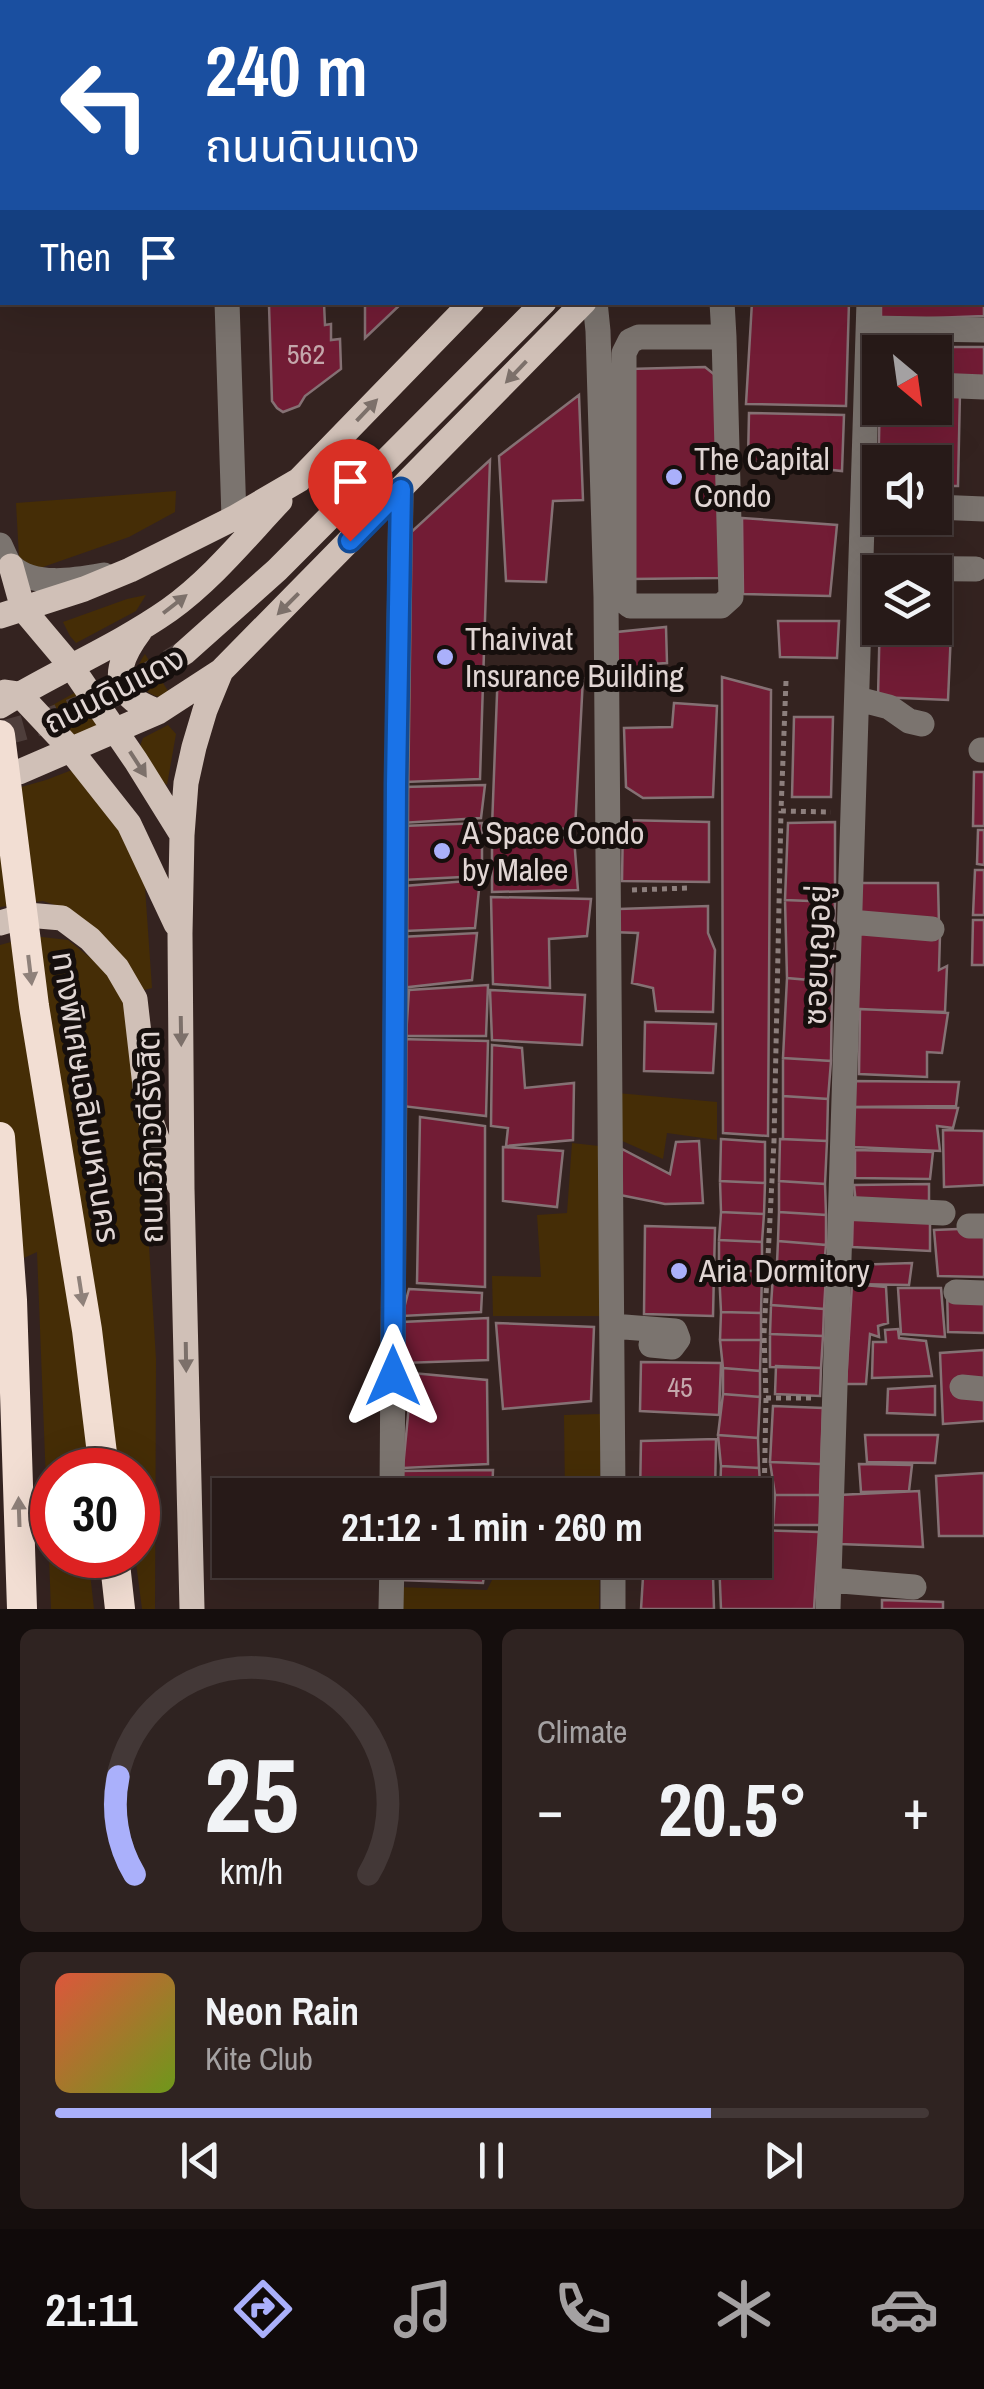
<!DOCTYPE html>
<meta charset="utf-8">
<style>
body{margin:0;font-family:"Archivo Narrow","Noto Sans Thai",sans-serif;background:#2f2321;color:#f1f3f6;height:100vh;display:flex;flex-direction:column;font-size:38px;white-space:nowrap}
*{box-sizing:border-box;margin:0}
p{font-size:32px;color:#a4a1a2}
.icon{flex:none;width:55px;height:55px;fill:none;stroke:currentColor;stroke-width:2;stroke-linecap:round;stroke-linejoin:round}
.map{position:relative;height:1609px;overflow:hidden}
.panel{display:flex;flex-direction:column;gap:20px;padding:20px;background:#150e0d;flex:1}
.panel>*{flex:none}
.top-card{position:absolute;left:0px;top:0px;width:985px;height:305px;box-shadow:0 10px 40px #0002,0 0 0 2px #433837;background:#1a4fa0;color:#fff;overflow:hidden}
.needle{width:65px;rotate:151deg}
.tools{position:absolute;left:862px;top:335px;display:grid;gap:20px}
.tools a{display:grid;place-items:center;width:90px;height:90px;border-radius:0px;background:#271a18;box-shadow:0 10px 40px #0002,0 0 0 2px #433837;font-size:50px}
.speed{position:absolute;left:30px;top:1448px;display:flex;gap:20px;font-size:50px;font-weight:700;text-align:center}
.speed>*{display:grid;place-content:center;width:130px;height:130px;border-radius:50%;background:#271a18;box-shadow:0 10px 40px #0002,0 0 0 2px #433837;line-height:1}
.speed .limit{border:15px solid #d22;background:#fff;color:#111}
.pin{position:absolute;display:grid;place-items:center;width:85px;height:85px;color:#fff;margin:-102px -42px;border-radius:50% 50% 50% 0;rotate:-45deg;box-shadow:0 0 10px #0007}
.pin .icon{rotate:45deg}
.me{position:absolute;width:110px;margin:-55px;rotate:0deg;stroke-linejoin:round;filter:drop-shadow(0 0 8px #0008)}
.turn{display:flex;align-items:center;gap:35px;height:210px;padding:0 40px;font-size:45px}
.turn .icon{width:130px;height:130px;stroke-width:2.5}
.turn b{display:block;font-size:70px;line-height:85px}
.then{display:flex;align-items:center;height:95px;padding:0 40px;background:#0003;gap:20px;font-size:38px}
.big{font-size:75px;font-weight:700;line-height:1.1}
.panel .widget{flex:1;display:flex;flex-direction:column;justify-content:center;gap:15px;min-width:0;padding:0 35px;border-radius:15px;background:#2f2321}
.panel .dial{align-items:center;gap:0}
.dial svg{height:260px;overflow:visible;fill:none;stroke:#433837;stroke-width:7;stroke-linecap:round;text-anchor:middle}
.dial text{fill:#f1f3f6;stroke:none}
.song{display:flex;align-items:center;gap:30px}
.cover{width:120px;height:120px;border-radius:15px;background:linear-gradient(135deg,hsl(10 70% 55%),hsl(80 70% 35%))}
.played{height:10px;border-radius:5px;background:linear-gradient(90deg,#aab0fb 75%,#433837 75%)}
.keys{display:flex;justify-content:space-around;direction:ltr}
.heat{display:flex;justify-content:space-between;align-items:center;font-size:55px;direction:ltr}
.panel .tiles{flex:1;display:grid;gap:20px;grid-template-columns:1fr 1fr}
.widget:last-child{grid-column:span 2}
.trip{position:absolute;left:212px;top:1478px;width:560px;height:100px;border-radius:0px;background:#271a18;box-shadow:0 10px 40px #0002,0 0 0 2px #433837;font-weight:700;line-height:100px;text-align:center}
.menu{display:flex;height:160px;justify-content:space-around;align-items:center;background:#100a0a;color:#a4a1a2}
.menu .icon{width:70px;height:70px}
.menu .on{color:#aab0fb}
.menu b{font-size:45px;color:#f1f3f6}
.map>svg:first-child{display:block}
</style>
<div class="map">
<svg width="984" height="1609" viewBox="0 0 984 1609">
<rect width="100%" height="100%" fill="#342320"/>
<!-- green -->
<path fill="#452d06" d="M 2,0 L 192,0 L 193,2 L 2,2 L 2,260 L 0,260 Z
M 176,491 L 175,512 L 129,537 L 20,575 L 16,503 Z
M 146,595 L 136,611 L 76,643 L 70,636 L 63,622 L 127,599 Z
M 145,654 L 168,691 L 159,697 C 136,690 131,673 145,654 Z
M 76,692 L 99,728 L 74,736 L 42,711 Z
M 168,725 L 176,734 L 167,785 L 158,779 L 140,746 L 143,738 Z
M 72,770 L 125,831 L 144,873 L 152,988 L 140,991 L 70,910 L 43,901 L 0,907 L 0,793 L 46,780 Z
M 33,936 L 68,940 L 112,975 L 128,1014 L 141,1117 L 156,1359 L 155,1609 L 142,1609 L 135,1555 L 138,1555 L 138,1470 L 52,1470 L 52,1555 L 88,1555 L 94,1609 L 51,1609 L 37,1252 L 0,1269 L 0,945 Z
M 617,1093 L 717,1102 L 717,1140 L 667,1133 L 663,1159 L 620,1140 Z
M 572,1143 L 599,1146 L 603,1316 L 493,1316 L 492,1276 L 541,1277 L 537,1215 L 567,1213 Z
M 601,1414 L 600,1495 L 565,1495 L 564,1415 Z
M 495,1560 L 600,1560 L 599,1609 L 398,1609 L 397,1587 L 487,1590 L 494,1576 Z"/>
<!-- building -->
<path fill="#721c35" stroke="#857174" stroke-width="2.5" d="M 38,0 L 100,0 L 100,2 L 38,2 Z
M 247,0 L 344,0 L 344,2 L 247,2 Z
M 402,0 L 461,0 L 461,2 L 402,2 Z
M 931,0 L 984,0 L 982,61 L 982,2 L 929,2 Z
M 982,94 L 984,316 L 881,320 L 881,302 L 982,302 Z
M 368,302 L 403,302 L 365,338 L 365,306 Z
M 752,302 L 849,302 L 846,406 L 746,404 Z
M 324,303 L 325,325 L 331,324 L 331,340 L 340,339 L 341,369 L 305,396 L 299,406 L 283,412 L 277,408 L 272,401 L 269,305 Z
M 870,335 L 914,336 L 913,352 L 880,352 L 880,357 L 869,357 Z
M 921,347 L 984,347 L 984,387 L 935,379 L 935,352 L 921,352 Z
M 705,367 L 715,375 L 720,578 L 631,579 L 629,369 Z
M 880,391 L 880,408 L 935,408 L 935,391 L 960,392 L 958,486 L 935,486 L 935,462 L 880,462 L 880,486 L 878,486 Z
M 579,395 L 583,500 L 553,501 L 546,582 L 506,581 L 499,456 Z
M 749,413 L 844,415 L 842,471 L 748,461 Z
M 490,460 L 480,779 L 405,782 L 408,535 Z
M 742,518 L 837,525 L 830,596 L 743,594 Z
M 935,609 L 952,609 L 948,700 L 878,697 L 880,614 L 880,628 L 935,628 Z
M 778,621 L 839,621 L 837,658 L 780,657 Z
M 666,627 L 667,663 L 652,664 L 652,675 L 616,677 L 617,632 Z
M 498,668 L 583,678 L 575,829 L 492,827 Z
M 722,677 L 771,690 L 768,1136 L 723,1133 Z
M 674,703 L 717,706 L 713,797 L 643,798 L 626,787 L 624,728 L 672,727 Z
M 794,717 L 833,717 L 831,797 L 792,797 Z
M 974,772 L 984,772 L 984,826 L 973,826 Z
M 485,785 L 481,818 L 401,823 L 403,787 Z
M 623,820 L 709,822 L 709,882 L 622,881 Z
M 835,822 L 835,902 L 785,900 L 788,823 Z
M 482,823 L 482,876 L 403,880 L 402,826 Z
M 978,830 L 984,830 L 984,865 L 977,864 Z
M 492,834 L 574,838 L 578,890 L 492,892 Z
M 975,870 L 984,870 L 984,915 L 973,915 Z
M 480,880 L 475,928 L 405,931 L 404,886 Z
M 851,883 L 938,883 L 939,925 L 855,912 Z
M 491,897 L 591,899 L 587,936 L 549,939 L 550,988 L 493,984 Z
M 785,900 L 835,902 L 832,982 L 787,978 Z
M 708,906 L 708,933 L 715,950 L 713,1012 L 656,1011 L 653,988 L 632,983 L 638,933 L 611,932 L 619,909 Z
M 973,920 L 984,920 L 984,965 L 972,965 Z
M 858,932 L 940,935 L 939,970 L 947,966 L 945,1012 L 855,1009 Z
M 477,933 L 472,980 L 400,988 L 400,937 Z
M 787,978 L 832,982 L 831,1061 L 783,1058 Z
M 488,985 L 486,1036 L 406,1036 L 409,990 Z
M 490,990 L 585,995 L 582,1045 L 492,1040 Z
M 860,1009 L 948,1013 L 942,1053 L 927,1052 L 927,1077 L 859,1074 Z
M 645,1022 L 716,1024 L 713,1073 L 644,1071 Z
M 398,1039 L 488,1041 L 486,1116 L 402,1106 Z
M 492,1045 L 522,1048 L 525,1088 L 574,1083 L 573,1140 L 506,1146 L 508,1128 L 491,1126 Z
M 783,1058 L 831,1061 L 828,1099 L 783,1096 Z
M 849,1081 L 959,1082 L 956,1106 L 851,1107 Z
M 783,1096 L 828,1099 L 827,1141 L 783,1139 Z
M 851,1107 L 958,1108 L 953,1128 L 937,1126 L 940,1151 L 854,1147 Z
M 420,1117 L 485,1126 L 485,1287 L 417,1283 Z
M 943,1130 L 984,1131 L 984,1185 L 944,1187 Z
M 721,1139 L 765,1142 L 765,1183 L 720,1181 Z
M 780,1139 L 827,1141 L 825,1184 L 779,1181 Z
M 699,1141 L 703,1203 L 665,1204 L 620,1195 L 622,1149 L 670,1174 L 676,1142 Z
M 503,1147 L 563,1151 L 557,1207 L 503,1201 Z
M 855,1150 L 933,1152 L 930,1179 L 855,1178 Z
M 720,1181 L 765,1183 L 764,1214 L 721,1212 Z
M 779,1181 L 825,1184 L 826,1215 L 779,1212 Z
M 929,1184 L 929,1206 L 856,1204 L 854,1185 Z
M 853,1209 L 930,1212 L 930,1251 L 852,1247 Z
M 721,1212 L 764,1214 L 762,1242 L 719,1240 Z
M 779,1212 L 826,1215 L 826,1245 L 778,1241 Z
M 645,1226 L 715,1228 L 713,1316 L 644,1314 Z
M 984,1228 L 984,1277 L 938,1276 L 934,1230 Z
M 719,1240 L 762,1242 L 762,1271 L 719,1271 Z
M 778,1241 L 826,1245 L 824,1266 L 777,1263 Z
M 912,1263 L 909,1285 L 852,1284 L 852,1265 Z
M 719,1271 L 762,1271 L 761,1313 L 721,1312 Z
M 773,1276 L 826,1276 L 824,1309 L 771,1305 Z
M 852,1284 L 886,1287 L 888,1323 L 878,1326 L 879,1337 L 870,1334 L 866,1384 L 846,1384 Z
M 947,1285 L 984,1285 L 984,1333 L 948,1332 Z
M 898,1288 L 941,1288 L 945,1337 L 901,1334 Z
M 409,1289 L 482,1293 L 481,1312 L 402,1316 Z
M 771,1305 L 824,1309 L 823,1336 L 770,1334 Z
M 721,1312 L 761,1313 L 761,1340 L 720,1340 Z
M 488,1318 L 488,1360 L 403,1363 L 402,1322 Z
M 496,1323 L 594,1327 L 591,1401 L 503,1409 Z
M 898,1329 L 899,1338 L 926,1341 L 932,1376 L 872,1378 L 873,1342 L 886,1342 L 885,1330 Z
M 770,1334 L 823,1336 L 821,1368 L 770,1367 Z
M 720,1340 L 761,1340 L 760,1371 L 723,1368 Z
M 984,1350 L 984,1421 L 943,1424 L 940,1353 Z
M 641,1362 L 721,1363 L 719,1415 L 640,1411 Z
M 776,1366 L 821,1368 L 820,1396 L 775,1394 Z
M 723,1368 L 760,1371 L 760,1397 L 723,1394 Z
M 412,1373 L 487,1380 L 488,1464 L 403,1468 Z
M 935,1386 L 935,1415 L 887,1413 L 888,1389 Z
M 723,1394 L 760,1397 L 758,1438 L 718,1435 Z
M 773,1406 L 823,1408 L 821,1464 L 770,1462 Z
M 718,1435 L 758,1438 L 759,1468 L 721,1466 Z
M 865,1435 L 938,1435 L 935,1463 L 867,1462 Z
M 716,1439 L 715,1495 L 640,1495 L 641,1441 Z
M 770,1462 L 821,1464 L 820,1495 L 775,1495 Z
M 859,1464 L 912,1465 L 909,1491 L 861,1492 Z
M 721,1466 L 759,1468 L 761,1497 L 720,1495 Z
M 493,1470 L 492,1495 L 397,1495 L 397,1471 Z
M 984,1473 L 984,1536 L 939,1536 L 936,1476 Z
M 919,1491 L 923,1547 L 839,1544 L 839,1495 Z
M 775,1495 L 820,1495 L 822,1525 L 773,1525 Z
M 755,1497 L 761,1497 L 760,1522 L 755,1522 Z
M 755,1530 L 819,1532 L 814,1609 L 721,1609 L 719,1560 L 755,1560 Z
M 399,1560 L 486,1560 L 483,1583 L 399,1580 Z
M 713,1576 L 714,1609 L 641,1609 L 643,1577 Z
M 882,1600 L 943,1602 L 943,1609 L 882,1609 Z"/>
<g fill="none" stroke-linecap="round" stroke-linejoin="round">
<!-- major-tunnel -->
<path stroke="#4e3e3b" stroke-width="25" stroke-dasharray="25 12" stroke-linecap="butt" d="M 0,734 L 47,721 L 118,693 L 184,653"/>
<!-- path -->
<path stroke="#8d7f7d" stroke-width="5" stroke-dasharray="5 5" stroke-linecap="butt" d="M 786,681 L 781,811 L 831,812
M 632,890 L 690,888
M 767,1266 L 816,1268
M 766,1398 L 813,1398
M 764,1503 L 766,1398 L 764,1334 L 774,1141 L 781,811"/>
<!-- minor -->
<path stroke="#7b746f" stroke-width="25" d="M 727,0 L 727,2
M 227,302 L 234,518
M 595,302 L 598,331 L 606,597 L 613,1495
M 722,302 L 724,337 L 731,597 L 721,606 L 630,606 L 624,601 L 624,353 L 630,341 L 639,337 L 724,337
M 870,328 L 984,330
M 935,385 L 984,387
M 935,507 L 984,509
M 0,545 C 3,551 7,562 11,566 C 34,588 76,580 104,575
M 862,568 L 976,569
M 858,699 L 889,707 L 909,721 L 922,724
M 981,750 L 984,750
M 850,922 L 932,929
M 841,1208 L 943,1213
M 969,1226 L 984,1226
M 956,1292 L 984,1293
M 612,1326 L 675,1331 L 678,1339 L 672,1347 L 651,1345
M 962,1387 L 984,1389
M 392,1495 L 397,785 L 401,489
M 829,1580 L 914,1587
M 391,1609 L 392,1560
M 613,1609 L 613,1560
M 828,1609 L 869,302"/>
<!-- major -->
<path stroke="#d0c0b7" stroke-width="25" d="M 785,2 L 788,0
M 847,2 L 850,0
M 868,2 L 870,0
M 11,566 L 23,609 L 71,666 L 136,761 L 182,835
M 0,616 L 84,589 L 130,570 L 234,518 L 299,480 L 472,302
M 140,631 C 125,651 108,680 134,700 C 141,705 151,708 158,712
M 184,653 L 277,570 L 544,302
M 5,692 L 19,694 L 65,743 L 129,824 L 176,924
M 0,706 C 55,672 116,647 169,610 C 211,580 245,538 280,501
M 0,775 L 19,772 L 158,712 L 221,671 L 584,302
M 0,923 L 27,915 L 62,918 L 90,939 L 117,968 L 135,999 L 148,1112 L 161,1150 L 179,1185
M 192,1609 L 182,1189 L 180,933 L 182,835 L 186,783 L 194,747 L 205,710 L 221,671"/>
<!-- highway -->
<path stroke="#f2ded3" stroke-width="30" d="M 0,735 L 34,1006 L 87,1330 L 104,1470
M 0,1137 L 12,1300 L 22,1609
M 114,1555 L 120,1609"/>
</g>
<!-- one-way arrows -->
<defs><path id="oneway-solid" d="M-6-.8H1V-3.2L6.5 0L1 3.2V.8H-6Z" transform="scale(2.5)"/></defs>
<g fill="#7c706a">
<use href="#oneway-solid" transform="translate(516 372) rotate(134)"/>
<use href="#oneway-solid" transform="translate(367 410) rotate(-46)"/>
<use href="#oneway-solid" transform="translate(175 604) rotate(-38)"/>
<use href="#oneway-solid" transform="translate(288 604) rotate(135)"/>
<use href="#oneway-solid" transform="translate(138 764) rotate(57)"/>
<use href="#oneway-solid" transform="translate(181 1031) rotate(89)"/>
<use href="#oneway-solid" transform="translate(186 1357) rotate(89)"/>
</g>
<g fill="#8f817a">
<use href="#oneway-solid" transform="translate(30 970) rotate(83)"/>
<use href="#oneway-solid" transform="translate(81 1291) rotate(81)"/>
<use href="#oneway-solid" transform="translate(19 1512) rotate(-92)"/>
</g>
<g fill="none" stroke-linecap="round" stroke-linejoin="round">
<defs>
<path id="route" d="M 350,541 L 401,489 L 396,784 L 393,1376"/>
</defs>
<!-- route casing -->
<use href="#route" stroke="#114b97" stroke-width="25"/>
<!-- route -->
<use href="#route" stroke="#1a73e8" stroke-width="18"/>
</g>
<!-- markers -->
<g fill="#aab0fb" stroke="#160f0d" stroke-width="4">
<circle cx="674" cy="477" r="10"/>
<circle cx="445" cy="657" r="10"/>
<circle cx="442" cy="851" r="10"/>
<circle cx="679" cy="1271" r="10"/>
</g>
<g text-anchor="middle" stroke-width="10" stroke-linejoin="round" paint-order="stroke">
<!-- number labels -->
<g font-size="28" fill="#c5a8ac">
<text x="306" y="364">562</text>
<text x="680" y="1397">45</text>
</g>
<!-- poi labels -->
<g font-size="32" fill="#e1d6d4" stroke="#160f0d" text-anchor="start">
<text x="694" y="470">The Capital<tspan x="694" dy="37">Condo</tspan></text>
<text x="465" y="650">Thaivivat<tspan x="465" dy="37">Insurance Building</tspan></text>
<text x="462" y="844">A Space Condo<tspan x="462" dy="37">by Malee</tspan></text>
<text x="699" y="1282">Aria Dormitory</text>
</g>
<!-- street labels -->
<g font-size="32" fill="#e1d6d4" stroke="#160f0d">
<text transform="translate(114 690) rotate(-27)" y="11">ถนนดินแดง</text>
<text transform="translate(817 955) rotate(-88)" y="11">ซอยบุญอยู่</text>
<text transform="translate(86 1097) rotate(81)" y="11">ทางพิเศษเฉลิมมหานคร</text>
<text transform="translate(150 1137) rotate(-91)" y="11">ถนนวิภาวดีรังสิต</text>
</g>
</g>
</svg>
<div class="tools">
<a><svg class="needle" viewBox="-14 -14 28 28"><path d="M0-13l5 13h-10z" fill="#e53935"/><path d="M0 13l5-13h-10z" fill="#a4a1a2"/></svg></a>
<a><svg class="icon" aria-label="sound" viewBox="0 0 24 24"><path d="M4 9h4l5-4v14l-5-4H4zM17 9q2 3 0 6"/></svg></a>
<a><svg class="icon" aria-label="layers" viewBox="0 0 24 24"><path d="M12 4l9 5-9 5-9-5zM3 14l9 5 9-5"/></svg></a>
</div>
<div class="speed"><div class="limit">30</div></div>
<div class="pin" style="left:350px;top:541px;background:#d93025"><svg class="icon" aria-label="arrive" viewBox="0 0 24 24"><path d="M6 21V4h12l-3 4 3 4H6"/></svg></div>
<svg class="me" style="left:393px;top:1376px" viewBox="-20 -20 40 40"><path d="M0-17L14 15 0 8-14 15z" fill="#1a73e8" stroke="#fff" stroke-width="4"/></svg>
<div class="trip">21:12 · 1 min · 260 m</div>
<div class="top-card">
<div class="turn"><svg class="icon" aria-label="left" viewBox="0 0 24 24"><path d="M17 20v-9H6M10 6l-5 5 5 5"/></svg><div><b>240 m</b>ถนนดินแดง</div></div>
<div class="then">Then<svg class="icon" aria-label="arrive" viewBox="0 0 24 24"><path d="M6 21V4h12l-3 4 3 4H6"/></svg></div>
</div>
</div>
<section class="panel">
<div class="tiles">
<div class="widget dial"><svg viewBox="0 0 100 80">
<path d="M14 69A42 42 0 1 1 86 69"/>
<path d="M14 69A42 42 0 0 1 9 39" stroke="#aab0fb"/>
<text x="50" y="56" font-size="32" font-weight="700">25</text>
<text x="50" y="72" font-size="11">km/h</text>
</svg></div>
<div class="widget"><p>Climate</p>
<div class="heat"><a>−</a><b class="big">20.5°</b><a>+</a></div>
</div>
<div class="widget">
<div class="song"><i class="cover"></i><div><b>Neon Rain</b><p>Kite Club</p></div></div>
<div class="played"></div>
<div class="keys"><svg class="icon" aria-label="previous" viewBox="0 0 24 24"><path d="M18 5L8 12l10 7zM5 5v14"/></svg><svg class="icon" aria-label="pause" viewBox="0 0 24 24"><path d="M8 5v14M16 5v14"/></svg><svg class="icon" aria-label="next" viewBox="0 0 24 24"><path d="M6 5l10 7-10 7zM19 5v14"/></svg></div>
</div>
</div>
</section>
<nav class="menu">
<b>21:11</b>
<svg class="icon on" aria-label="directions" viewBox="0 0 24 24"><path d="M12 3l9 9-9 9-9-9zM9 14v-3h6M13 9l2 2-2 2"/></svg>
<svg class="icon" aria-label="music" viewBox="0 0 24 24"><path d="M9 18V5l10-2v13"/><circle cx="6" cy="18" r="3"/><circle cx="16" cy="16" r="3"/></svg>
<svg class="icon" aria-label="phone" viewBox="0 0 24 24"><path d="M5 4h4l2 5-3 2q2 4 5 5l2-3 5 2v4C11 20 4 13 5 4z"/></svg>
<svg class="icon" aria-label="climate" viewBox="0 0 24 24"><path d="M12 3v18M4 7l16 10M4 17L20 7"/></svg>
<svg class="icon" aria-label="car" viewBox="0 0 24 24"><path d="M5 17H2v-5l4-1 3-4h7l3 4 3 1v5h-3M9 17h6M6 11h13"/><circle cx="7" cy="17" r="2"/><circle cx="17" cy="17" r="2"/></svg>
</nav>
